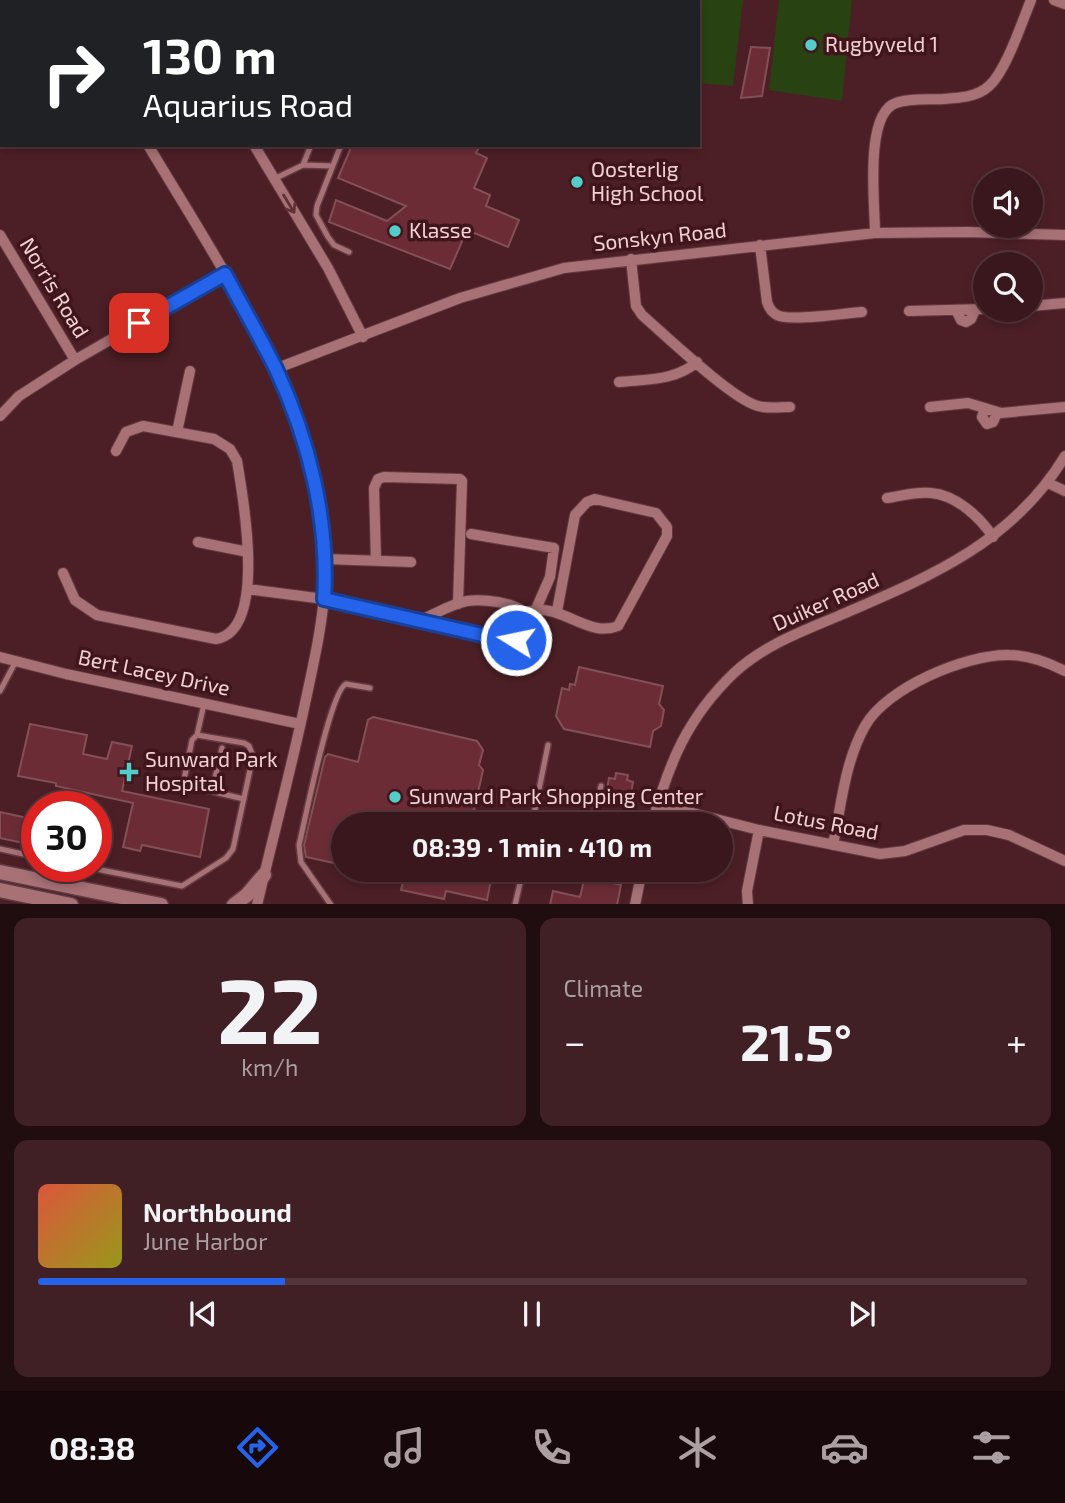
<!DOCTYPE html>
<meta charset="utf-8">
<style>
body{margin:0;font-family:"Exo 2",sans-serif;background:#402025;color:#f1f3f6;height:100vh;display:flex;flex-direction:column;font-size:26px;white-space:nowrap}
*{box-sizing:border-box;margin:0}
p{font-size:23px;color:#ab9fa3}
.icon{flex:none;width:38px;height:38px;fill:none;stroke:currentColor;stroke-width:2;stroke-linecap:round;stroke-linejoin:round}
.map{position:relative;height:904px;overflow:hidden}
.side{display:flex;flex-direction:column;gap:14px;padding:14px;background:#1f0d0f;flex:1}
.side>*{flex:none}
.guide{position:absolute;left:0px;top:0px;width:700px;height:147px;box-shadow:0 4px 10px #0003,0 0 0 2px #53363b;background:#202124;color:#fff;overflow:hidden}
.buttons{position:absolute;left:973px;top:168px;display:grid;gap:14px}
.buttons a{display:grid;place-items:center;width:70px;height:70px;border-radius:50%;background:#39171c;box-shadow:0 4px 10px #0003,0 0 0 2px #53363b;font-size:35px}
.speed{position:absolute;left:21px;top:791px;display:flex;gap:14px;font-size:35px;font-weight:700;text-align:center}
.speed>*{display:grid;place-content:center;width:91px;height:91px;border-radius:50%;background:#39171c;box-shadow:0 4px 10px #0003,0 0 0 2px #53363b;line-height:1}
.speed .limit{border:10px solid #d22;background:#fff;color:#111}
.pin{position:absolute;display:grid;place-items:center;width:60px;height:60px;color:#fff;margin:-30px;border-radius:14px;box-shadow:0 4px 10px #0006}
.me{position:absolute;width:77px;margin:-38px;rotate:280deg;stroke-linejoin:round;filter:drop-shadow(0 0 5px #0008)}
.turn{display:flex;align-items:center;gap:24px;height:147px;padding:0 28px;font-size:32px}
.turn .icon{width:91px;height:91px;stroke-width:2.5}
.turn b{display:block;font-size:49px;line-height:60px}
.big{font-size:52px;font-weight:700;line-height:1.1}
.side .widget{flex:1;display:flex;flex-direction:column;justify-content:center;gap:10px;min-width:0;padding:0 24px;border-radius:14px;background:#402025}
.side .dial{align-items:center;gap:0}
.dial b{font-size:91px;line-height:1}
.song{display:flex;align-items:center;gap:21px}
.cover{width:84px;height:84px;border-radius:10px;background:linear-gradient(135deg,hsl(10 70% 55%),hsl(60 70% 35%))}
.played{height:7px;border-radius:4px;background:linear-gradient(90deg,#2563eb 25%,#53363b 25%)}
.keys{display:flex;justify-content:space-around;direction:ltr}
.heat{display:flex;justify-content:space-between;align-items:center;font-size:38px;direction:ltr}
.side .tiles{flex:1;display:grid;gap:14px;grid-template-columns:1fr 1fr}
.widget:last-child{grid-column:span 2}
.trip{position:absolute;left:331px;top:812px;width:402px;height:70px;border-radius:35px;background:#39171c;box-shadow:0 4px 10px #0003,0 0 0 2px #53363b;font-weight:700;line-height:70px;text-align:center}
.dock{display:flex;height:112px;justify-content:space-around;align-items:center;background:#17090b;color:#ab9fa3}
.dock .icon{width:49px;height:49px}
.dock .on{color:#2563eb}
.dock b{font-size:32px;color:#f1f3f6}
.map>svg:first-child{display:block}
</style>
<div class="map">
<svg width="1065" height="905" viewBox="0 0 1065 905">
<rect width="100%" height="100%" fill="#4c1f26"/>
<!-- green -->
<path fill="#294212" d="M 670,0 L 743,0 L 733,86 L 698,83 L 698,2 L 669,2 Z
M 779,0 L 852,0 L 842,101 L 769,90 Z"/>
<!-- building -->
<path fill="#6b2c36" stroke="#835056" stroke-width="2" d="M 751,47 L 770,48 L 762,96 L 741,98 Z
M 352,145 L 480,145 L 476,153 L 487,158 L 474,188 L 490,195 L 486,206 L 519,220 L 508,247 L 467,230 L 450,269 L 329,222 L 336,200 L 387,221 L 406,206 L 338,178 Z
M 579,667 L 663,686 L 659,704 L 664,710 L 661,726 L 653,731 L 650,747 L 564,729 L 556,716 L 562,688 L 569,690 L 570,684 L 575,685 Z
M 373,717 L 477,741 L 483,750 L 479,765 L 483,770 L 471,824 L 343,824 L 343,865 L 306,857 L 304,845 L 325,757 L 328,754 L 358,762 L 368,720 Z
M 30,724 L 87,735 L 83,754 L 107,759 L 112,742 L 132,746 L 122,791 L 209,809 L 200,857 L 142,845 L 140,851 L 123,847 L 133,803 L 56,786 L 56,783 L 18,776 Z
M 616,773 L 628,775 L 627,780 L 633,782 L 631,794 L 625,793 L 624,798 L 615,796 L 612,791 L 607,789 L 609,778 L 615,779 Z
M 0,812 L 37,820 L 37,846 L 0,838 Z
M 382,870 L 493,870 L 487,900 L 446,891 L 444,899 L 401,890 L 404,878 L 382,873 Z
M 585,876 L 621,885 L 617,905 L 550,905 L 553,891 L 580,897 Z"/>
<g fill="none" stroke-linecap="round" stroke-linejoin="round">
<defs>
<path id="lane" d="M 341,145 L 317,206 L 316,215 L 328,237 L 334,245 L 349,252
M 303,165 L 311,145
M 274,179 L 303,165 L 333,166
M 0,691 L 16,661
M 204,704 L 197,735 L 192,740 L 184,780 L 189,786 L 244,799
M 212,791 L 222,748
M 532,824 L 548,745
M 592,824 L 601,786
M 0,849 L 37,857
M 81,866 L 182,886 L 226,858 L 233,849 L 253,756 L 249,746 L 244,743 L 197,735
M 331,905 L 301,862 L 299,845 C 305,821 330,691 346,684 L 370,688
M 515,905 L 523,870"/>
<path id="street" d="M 63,0 L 64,2
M 243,0 L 244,2
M 1054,0 L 1065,4
M 147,2 L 150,0
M 0,87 L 2,86
M 148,145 C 225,274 331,426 325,582 C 323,626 312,670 303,713 C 289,777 272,841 257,905
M 254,145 L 328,268 L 363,337
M 875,233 C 875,204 864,114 896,103 C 910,98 929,100 944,99 C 960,98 977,97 989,86 C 1006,71 1022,22 1031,0
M 0,235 L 75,360
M 760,245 L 767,302 C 769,308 771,312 777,315 C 789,322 846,313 862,312
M 631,259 L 636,306 L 642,315 C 666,336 732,399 758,406 C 768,409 780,407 790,407
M 1031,306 L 1065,303
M 956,310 L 961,320 L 966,322 L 971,319 L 975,310
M 909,311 L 985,309
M 275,369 L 460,298 L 564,268 L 875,233 L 967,232 L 1065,235
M 619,382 C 647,379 675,381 697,362
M 930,407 L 968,403 L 1001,413 L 1065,407
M 985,408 L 982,417 L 987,424 L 993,422 L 997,413
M 0,416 L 19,396 L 75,360 L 225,274
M 177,432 L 190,371
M 1048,483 L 1065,491
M 887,498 C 901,496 917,491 931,493 C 956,495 980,517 993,537
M 471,534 L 554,548 L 550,577 L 536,609
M 198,542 L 248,552
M 325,559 L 411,562
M 376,560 L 374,488 L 378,479 L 384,477 L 460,479 L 462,481 L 458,604
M 63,573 L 75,600 L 97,615 L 216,639 C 268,630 243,497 237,461 L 230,449 L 214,439 L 143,426 L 126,432 L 116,451
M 247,589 L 324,599 L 511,641 L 524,637 C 547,604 487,598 467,601 C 451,604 435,614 421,620
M 526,613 C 558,599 587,639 618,626 L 667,536 L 667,527 L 656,513 L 595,499 L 587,502 L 575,515 L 557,611
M 0,657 L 66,674 L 300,724
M 657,804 L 759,830 L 880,854 L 905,851 L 964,830 L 987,830 L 1009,835 L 1065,861
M 652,824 C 669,763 687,718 734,673 C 763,646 800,632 836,617 C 926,578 1011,545 1065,456
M 833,845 C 841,806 845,761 865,726 C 886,688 966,654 1009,655 C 1029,655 1047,662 1065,671
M 635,905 L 642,870
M 748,905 L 747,891 L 759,830"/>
<path id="secondary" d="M 0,872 L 161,905
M 0,890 L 71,905
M 234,905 L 247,895 L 264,875"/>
</defs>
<!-- lane casing -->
<use href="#lane" stroke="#623b42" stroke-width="8"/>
<!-- street casing -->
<use href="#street" stroke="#623b42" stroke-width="12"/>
<!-- secondary casing -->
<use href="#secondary" stroke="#623b42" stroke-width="17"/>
<!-- lane -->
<use href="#lane" stroke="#a77176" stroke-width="5"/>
<!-- street -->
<use href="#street" stroke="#a77176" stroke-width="10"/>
<!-- secondary -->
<use href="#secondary" stroke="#a77176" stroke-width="14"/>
</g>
<!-- one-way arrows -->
<defs><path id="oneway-shaft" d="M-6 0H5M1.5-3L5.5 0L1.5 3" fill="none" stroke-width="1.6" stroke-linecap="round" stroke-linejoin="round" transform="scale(1.75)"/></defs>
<use stroke="#603137" href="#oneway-shaft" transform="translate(289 204) rotate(59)"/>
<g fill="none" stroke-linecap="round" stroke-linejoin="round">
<defs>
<path id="route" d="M 139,323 L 225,274 C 242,306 260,337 276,369 C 309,440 329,521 324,599 L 504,640 L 516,640"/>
</defs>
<!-- route casing -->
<use href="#route" stroke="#184099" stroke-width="18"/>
<!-- route -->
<use href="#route" stroke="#2563eb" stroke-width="12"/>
</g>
<!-- markers -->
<g fill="#53cdca" stroke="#41151c" stroke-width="2.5">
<circle cx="811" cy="45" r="7"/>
<circle cx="577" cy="182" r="7"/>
<circle cx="395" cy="231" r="7"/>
<path d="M125.5 761.5h7v7h7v7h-7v7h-7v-7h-7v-7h7z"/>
<circle cx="395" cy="797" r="7"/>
</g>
<g text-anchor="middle" stroke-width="7" stroke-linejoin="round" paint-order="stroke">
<!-- poi labels -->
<g font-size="21" fill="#f1d2d4" stroke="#41151c" text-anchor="start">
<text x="825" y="52">Rugbyveld 1</text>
<text x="591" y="177">Oosterlig<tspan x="591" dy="24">High School</tspan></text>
<text x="409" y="238">Klasse</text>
<text x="145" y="767">Sunward Park<tspan x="145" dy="24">Hospital</tspan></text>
<text x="409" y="804">Sunward Park Shopping Center</text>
</g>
<!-- street labels -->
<g font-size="21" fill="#f1d2d4" stroke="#41151c">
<text transform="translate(660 237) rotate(-6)" y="7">Sonskyn Road</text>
<text transform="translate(54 288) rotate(59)" y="7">Norris Road</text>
<text transform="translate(826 602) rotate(-24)" y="7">Duiker Road</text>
<text transform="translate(154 673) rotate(12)" y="7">Bert Lacey Drive</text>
<text transform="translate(826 823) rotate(11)" y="7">Lotus Road</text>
</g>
</g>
</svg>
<div class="buttons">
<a><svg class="icon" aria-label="sound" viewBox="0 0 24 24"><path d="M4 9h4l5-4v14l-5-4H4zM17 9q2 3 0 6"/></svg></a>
<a><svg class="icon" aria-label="search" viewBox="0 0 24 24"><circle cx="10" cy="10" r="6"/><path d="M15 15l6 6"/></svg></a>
</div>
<div class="speed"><div class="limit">30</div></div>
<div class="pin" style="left:139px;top:323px;background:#d93025"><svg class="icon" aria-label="arrive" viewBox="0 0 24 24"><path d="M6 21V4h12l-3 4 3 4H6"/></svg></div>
<svg class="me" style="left:516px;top:640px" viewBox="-20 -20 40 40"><circle r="17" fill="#2563eb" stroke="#fff" stroke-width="3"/><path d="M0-11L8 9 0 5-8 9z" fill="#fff"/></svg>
<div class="trip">08:39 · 1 min · 410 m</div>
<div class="guide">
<div class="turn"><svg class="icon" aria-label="right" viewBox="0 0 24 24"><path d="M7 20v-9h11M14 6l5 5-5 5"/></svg><div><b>130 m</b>Aquarius Road</div></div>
</div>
</div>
<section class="side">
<div class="tiles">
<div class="widget dial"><b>22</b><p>km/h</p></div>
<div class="widget"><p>Climate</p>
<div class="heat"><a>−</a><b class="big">21.5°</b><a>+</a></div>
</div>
<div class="widget">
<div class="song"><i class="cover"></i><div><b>Northbound</b><p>June Harbor</p></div></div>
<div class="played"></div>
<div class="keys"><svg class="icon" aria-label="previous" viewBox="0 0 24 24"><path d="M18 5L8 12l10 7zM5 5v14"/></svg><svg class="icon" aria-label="pause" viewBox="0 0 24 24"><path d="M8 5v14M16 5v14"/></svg><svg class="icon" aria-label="next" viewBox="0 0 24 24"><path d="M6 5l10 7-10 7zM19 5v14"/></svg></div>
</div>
</div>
</section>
<nav class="dock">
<b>08:38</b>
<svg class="icon on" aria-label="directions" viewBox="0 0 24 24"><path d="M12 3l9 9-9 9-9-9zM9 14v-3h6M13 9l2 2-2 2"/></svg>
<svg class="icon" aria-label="music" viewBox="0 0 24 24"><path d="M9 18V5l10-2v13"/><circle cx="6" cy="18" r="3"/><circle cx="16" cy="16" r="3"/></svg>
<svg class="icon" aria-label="phone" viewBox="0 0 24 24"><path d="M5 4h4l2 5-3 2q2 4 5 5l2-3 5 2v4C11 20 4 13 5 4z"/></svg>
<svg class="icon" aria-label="climate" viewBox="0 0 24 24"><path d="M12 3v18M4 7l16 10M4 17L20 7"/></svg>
<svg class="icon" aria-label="car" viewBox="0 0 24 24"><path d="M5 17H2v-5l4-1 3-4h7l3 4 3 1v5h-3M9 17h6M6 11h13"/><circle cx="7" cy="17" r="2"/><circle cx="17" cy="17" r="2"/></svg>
<svg class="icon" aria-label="filters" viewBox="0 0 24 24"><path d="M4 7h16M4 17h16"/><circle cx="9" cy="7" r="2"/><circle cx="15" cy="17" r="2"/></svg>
</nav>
